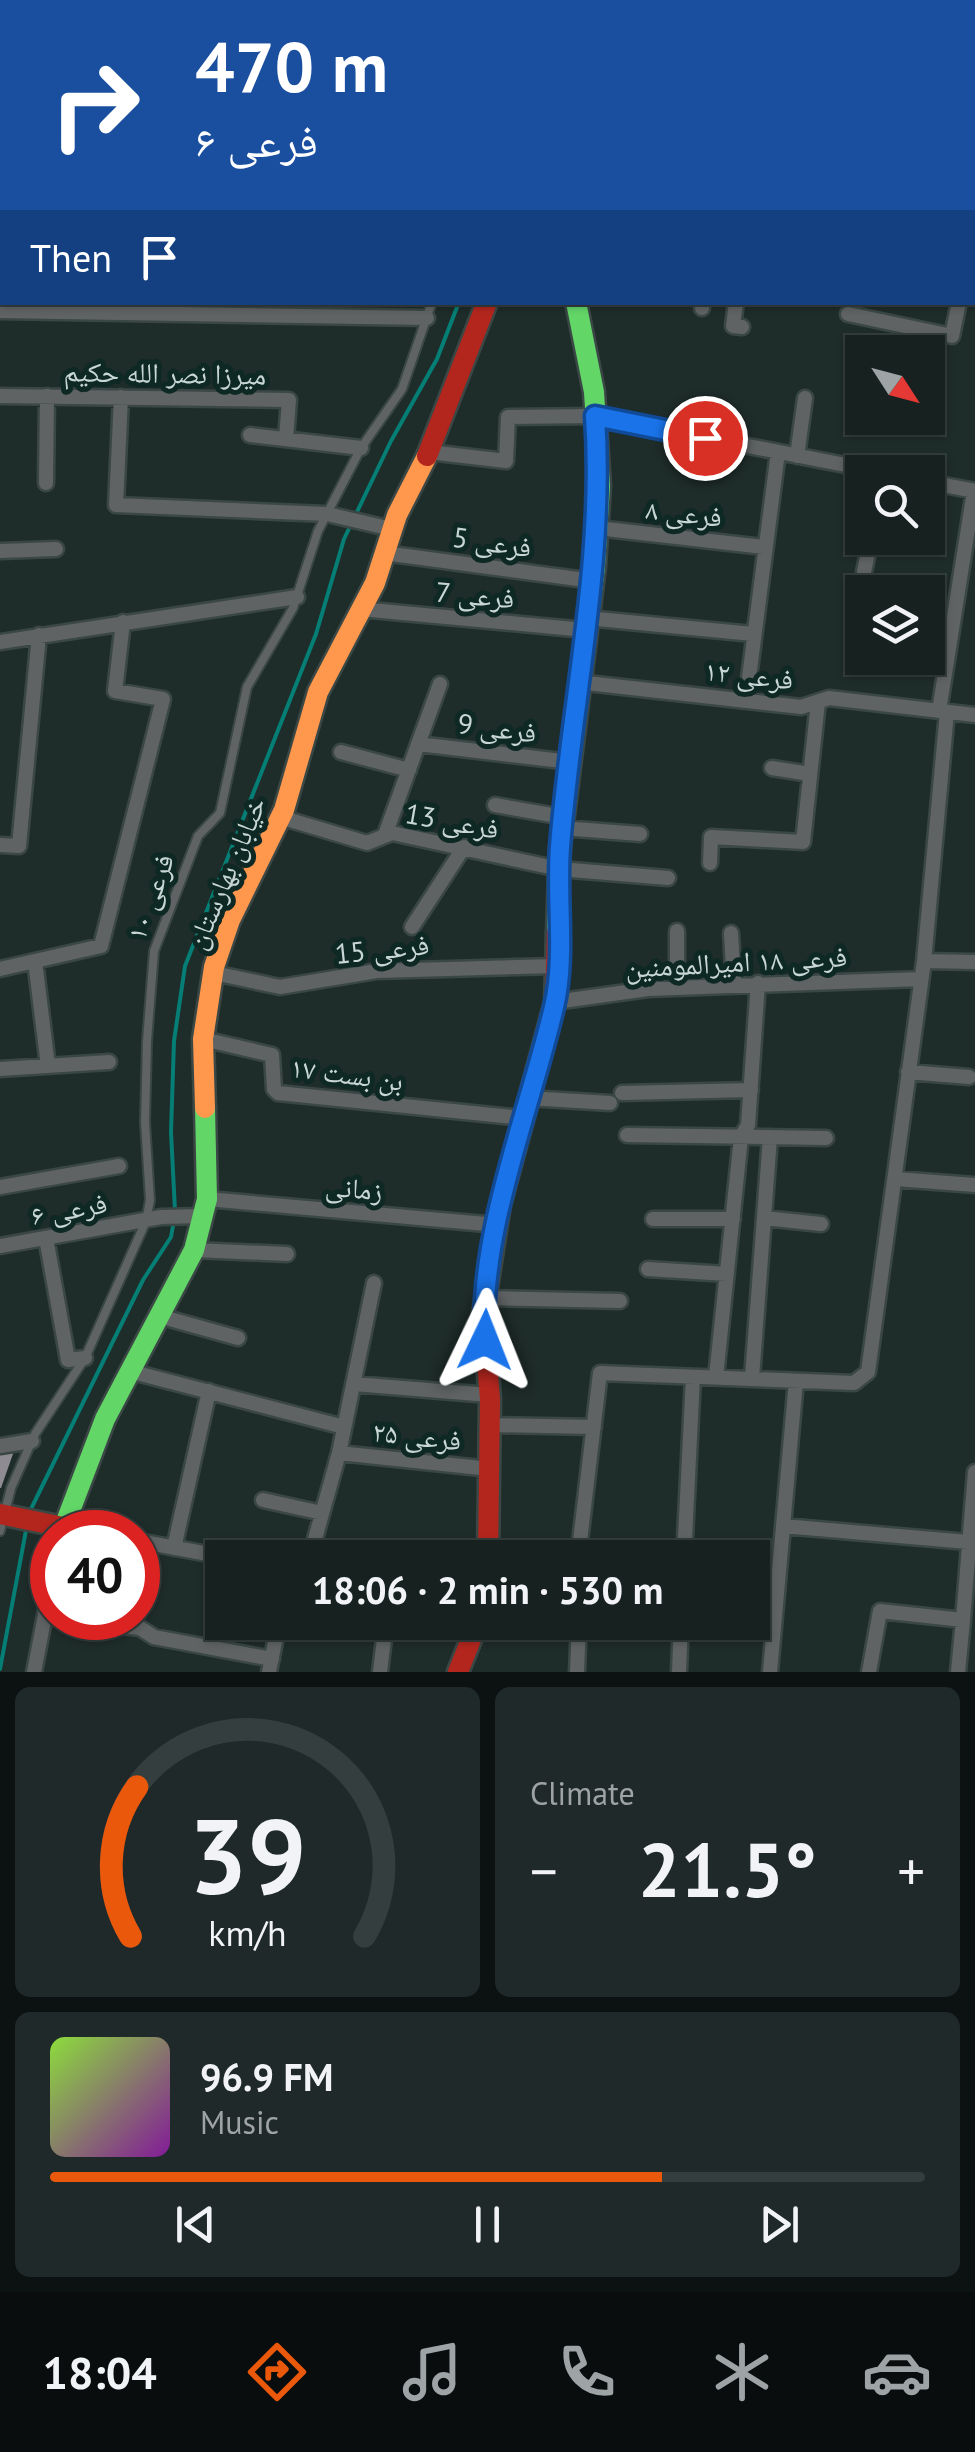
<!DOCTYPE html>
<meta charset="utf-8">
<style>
body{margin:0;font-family:"PT Sans","Noto Naskh Arabic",sans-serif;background:#1f2929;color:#f1f3f6;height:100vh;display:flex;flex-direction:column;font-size:38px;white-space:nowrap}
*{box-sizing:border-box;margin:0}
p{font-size:32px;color:#9ea3a5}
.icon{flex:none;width:55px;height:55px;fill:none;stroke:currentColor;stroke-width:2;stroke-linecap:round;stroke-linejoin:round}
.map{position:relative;height:1672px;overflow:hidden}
.side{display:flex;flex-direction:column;gap:15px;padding:15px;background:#0c1212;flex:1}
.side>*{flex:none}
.banner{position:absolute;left:0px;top:0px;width:975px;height:305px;box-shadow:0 2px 8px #0004,0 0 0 2px #353e3e;background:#1a4fa0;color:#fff;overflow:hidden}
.needle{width:65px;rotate:126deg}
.buttons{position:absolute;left:845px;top:335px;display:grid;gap:20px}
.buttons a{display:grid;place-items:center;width:100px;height:100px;border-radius:0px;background:#162120;box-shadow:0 2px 8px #0004,0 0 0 2px #353e3e;font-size:50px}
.speed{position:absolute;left:30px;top:1510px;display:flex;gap:20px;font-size:50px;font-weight:700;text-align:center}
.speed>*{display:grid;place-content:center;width:130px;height:130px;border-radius:50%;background:#162120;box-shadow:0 2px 8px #0004,0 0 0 2px #353e3e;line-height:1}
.speed .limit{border:15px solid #d22;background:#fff;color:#111}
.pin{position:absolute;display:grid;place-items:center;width:85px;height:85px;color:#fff;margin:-42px;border:5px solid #fff;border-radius:50%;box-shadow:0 2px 10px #0007}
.me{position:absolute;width:110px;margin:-55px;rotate:2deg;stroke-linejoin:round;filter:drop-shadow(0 0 8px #0008)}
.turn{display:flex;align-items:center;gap:35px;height:210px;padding:0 30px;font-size:45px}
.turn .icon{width:130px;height:130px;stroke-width:2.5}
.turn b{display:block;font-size:70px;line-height:85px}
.then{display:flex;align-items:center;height:95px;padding:0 30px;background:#0003;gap:20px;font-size:38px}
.big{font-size:75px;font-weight:700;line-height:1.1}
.side .card{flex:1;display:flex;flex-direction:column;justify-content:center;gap:15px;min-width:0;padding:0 35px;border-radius:15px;background:#1f2929}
.side .dial{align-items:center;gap:0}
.dial svg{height:260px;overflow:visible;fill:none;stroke:#353e3e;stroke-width:7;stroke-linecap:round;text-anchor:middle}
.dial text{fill:#f1f3f6;stroke:none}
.song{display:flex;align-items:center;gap:30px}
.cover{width:120px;height:120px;border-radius:15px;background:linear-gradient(135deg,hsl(90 70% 55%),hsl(290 70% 35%))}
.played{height:10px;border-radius:5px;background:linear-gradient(90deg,#ea580c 70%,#353e3e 70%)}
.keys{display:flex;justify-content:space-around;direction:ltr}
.heat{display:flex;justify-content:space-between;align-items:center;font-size:55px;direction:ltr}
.side .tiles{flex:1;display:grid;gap:15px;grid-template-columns:1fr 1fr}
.card:last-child{grid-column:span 2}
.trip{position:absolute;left:205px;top:1540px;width:565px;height:100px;border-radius:0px;background:#162120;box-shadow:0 2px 8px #0004,0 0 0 2px #353e3e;font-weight:700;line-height:100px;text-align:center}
.tabs{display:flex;height:160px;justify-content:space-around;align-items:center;background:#090d0d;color:#9ea3a5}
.tabs .icon{width:70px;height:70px}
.tabs .on{color:#ea580c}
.tabs b{font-size:45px;color:#f1f3f6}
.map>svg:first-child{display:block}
</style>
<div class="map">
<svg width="975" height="1672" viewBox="0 0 975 1672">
<rect width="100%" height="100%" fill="#1e2c2a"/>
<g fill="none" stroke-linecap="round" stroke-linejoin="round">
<!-- stream -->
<path stroke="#057f75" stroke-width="4" d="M 557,2 L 557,0
M 175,1211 L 171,1132 L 174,1041 L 185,966 L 316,634 L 344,539 L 391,441 L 437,359 L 459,302
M 30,1511 L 143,1280 L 171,1237 L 174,1220
M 0,1669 L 27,1525"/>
</g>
<!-- building -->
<path fill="#8e8b92" d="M 14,1451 L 1,1488 L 0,1488 L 0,1452 Z"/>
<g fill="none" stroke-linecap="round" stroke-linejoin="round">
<defs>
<path id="lane" d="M 0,1531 L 11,1488 L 35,1434 L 85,1358 L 146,1221 L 150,1200 L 145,1122 L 147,1041 L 154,951 L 198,836 L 220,813 L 247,687 L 293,608 L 318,531 L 361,448 L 402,389 L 432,302"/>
<path id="street" d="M 176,0 L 177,2
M 250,0 L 250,2
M 389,0 L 391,2
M 448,0 L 449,2
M 538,2 L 538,0
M 841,2 L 842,0
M 2,6 L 2,20
M 0,81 L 2,82
M 1,143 L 2,109
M 972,198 L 975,182
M 0,232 L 2,232
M 972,264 L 975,264
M 736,302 L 733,326 L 742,327
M 702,308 L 702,302
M 0,311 L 427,318
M 848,314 L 952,336 L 959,302
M 0,396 L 289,400 L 286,439
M 121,397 L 116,505 L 327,514 L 392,529
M 250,435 L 361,448
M 429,452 L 506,461 L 508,417 L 595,416 L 881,472
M 797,456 L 805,398
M 928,482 L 975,491
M 46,483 L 47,396
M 597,528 L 764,547
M 0,551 L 56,549
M 384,553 L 593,581
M 864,572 L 871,538
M 360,609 L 585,630
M 587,618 L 753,634
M 928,631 L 951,634
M 0,642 L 297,597
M 578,682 L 801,707 L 829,698 L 975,715
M 746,701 L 778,452
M 939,711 L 974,491
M 418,744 L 570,762
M 341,752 L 409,770
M 772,768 L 810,774
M 495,805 L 563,817
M 280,817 L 367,843 L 392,833 L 559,869 L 668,878
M 562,828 L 640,834
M 385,835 L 440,684
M 0,845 L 19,846 L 39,635
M 710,863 L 711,837 L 803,842 L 818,702
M 412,927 L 464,847
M 731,933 L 734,985
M 35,961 L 48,1066
M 924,961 L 975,962
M 0,969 L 101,946 L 163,699 L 115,691 L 123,622
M 214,973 L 280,987 L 377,971 L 557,966
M 677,988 L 677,931
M 555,1002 L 648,989 L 921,979
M 203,1039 L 272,1055 L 274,1089 L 278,1093 L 522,1118
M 0,1069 L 109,1062
M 908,1072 L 969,1077
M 622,1093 L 751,1090
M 528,1098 L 610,1103
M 627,1135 L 826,1138
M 896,1179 L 975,1185
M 0,1187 L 119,1166
M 207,1199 L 497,1225
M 764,1218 L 821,1224
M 653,1219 L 733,1219
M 46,1238 L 68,1360 L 85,1358
M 0,1246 L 161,1217 L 202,1216
M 194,1250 L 287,1254
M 648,1269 L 727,1274
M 486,1298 L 620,1301
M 159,1316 L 238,1338
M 129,1371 L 344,1427
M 716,1377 L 741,1137 L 748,1125 L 758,983
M 752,1378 L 770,1137
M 354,1384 L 489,1395
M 490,1425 L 594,1427
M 0,1446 L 32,1441
M 339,1453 L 490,1469
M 263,1500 L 322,1513
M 783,1526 L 968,1542
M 63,1527 L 90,1532
M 138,1541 L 230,1558
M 313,1546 L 339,1453 L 374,1283
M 174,1548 L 209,1391
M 300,1558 L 313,1546 L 364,1558
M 578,1558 L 600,1373 L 854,1383 L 868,1372 L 924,961 L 947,712
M 684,1558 L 693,1377
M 45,1617 L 140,1628 L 154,1637 L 272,1659
M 34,1672 L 52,1579
M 269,1672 L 279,1622
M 380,1672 L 386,1622
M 577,1672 L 579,1622
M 679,1672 L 681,1622
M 770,1672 L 796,1381
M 869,1672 L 880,1611 L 963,1620 L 975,1472
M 958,1672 L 963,1620"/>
<path id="fast" d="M 579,2 L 592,0
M 557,932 L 560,847 L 595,567 L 600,486 L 594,392 L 576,302
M 62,1532 L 105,1419 L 194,1250 L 207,1199 L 205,1108"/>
<path id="slow" d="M 639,2 L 649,0
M 205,1108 L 203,1039 L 214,967 L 230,920 L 284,810 L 318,692 L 375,583 L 397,515 L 427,456"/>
<path id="jam" d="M 0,143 L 2,143
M 427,456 L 487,302
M 0,1514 L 63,1527
M 488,1558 L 490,1399 L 483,1313 L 500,1205 L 555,1002 L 557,932
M 458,1672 L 478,1622"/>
</defs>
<!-- lane casing -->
<use href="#lane" stroke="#3a4744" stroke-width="12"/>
<!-- street casing -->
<use href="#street" stroke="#3a4744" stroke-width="19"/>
<!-- fast casing -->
<use href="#fast" stroke="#3a4744" stroke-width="25"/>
<!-- slow casing -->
<use href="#slow" stroke="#3a4744" stroke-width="25"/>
<!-- jam casing -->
<use href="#jam" stroke="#3a4744" stroke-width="25"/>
<!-- lane -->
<use href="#lane" stroke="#5f6363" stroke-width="8"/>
<!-- street -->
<use href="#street" stroke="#5f6363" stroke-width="14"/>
<!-- fast -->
<use href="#fast" stroke="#63d668" stroke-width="20"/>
<!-- slow -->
<use href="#slow" stroke="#ff974d" stroke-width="20"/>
<!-- jam -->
<use href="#jam" stroke="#b3261e" stroke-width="20"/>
</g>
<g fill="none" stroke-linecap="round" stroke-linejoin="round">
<defs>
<path id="route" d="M 485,1340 C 478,1234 530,1110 554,1007 C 566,957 556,898 560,847 C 571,703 605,562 595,416 L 705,438"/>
</defs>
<!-- route casing -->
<use href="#route" stroke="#114b97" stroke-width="25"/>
<!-- route -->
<use href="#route" stroke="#1a73e8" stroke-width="18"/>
</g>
<g text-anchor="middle" stroke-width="10" stroke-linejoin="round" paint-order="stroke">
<!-- street labels -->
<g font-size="28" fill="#c8d7d4" stroke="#0e2824">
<text transform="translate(165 373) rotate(1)" y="10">میرزا نصر الله حکیم</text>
<text transform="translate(684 513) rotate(6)" y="10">فرعی ۸</text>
<text transform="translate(492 542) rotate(8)" y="10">فرعی 5</text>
<text transform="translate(475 595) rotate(5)" y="10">فرعی 7</text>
<text transform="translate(749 675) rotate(6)" y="10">فرعی ۱۲</text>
<text transform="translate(497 728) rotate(7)" y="10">فرعی 9</text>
<text transform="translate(452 821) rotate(10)" y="10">فرعی 13</text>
<text transform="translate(226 873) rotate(-67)" y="10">خیابان بهارستان</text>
<text transform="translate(150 897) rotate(-70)" y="10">فرعی ۱۰</text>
<text transform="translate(382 949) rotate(-6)" y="10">فرعی 15</text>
<text transform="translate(736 962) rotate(-3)" y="10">فرعی ۱۸ امیرالمومنین</text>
<text transform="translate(347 1074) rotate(7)" y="10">بن بست ۱۷</text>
<text transform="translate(354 1188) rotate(5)" y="10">زمانی</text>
<text transform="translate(69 1209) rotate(-10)" y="10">فرعی ۶</text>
<text transform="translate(417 1436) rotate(6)" y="10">فرعی ۲۵</text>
</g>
</g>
</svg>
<div class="buttons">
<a><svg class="needle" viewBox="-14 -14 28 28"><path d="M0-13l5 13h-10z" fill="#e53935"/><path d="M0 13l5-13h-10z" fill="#9ea3a5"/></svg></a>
<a><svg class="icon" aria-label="search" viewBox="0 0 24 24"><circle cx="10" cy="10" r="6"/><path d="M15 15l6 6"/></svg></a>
<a><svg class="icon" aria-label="layers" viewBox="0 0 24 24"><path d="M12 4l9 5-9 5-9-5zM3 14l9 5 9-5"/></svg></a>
</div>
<div class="speed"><div class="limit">40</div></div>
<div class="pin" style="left:705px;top:438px;background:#d93025"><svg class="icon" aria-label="arrive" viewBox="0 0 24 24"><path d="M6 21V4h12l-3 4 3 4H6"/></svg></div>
<svg class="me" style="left:485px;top:1340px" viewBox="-20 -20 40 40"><path d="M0-17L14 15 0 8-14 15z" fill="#1a73e8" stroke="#fff" stroke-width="4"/></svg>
<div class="trip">18:06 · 2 min · 530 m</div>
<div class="banner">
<div class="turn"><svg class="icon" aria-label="right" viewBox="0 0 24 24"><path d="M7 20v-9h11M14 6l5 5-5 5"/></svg><div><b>470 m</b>فرعی ۶</div></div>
<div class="then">Then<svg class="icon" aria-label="arrive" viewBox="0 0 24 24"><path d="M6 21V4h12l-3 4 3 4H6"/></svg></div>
</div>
</div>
<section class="side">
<div class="tiles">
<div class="card dial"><svg viewBox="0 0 100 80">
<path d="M14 69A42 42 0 1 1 86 69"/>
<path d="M14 69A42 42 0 0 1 16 23" stroke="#ea580c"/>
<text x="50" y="56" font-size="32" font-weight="700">39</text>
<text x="50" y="72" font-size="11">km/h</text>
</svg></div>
<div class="card"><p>Climate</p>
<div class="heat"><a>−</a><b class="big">21.5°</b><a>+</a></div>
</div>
<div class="card">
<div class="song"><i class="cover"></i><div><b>96.9 FM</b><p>Music</p></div></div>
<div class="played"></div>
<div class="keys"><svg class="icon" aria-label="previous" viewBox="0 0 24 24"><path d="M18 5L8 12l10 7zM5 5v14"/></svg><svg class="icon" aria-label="pause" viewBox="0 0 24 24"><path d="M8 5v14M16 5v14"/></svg><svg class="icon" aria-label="next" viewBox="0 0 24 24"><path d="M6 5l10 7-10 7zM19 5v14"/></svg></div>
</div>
</div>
</section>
<nav class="tabs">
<b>18:04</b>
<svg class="icon on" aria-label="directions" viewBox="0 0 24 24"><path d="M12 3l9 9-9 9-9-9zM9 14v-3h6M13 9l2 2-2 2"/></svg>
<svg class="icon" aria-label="music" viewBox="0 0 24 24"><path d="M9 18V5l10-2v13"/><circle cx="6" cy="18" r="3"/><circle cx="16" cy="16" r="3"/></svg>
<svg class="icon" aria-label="phone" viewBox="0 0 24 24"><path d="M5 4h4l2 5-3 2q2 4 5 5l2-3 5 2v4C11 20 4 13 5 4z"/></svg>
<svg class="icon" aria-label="climate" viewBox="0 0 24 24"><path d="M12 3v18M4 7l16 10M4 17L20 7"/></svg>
<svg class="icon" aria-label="car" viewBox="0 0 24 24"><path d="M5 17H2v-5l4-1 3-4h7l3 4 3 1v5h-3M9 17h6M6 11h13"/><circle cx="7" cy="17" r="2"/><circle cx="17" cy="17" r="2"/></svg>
</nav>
